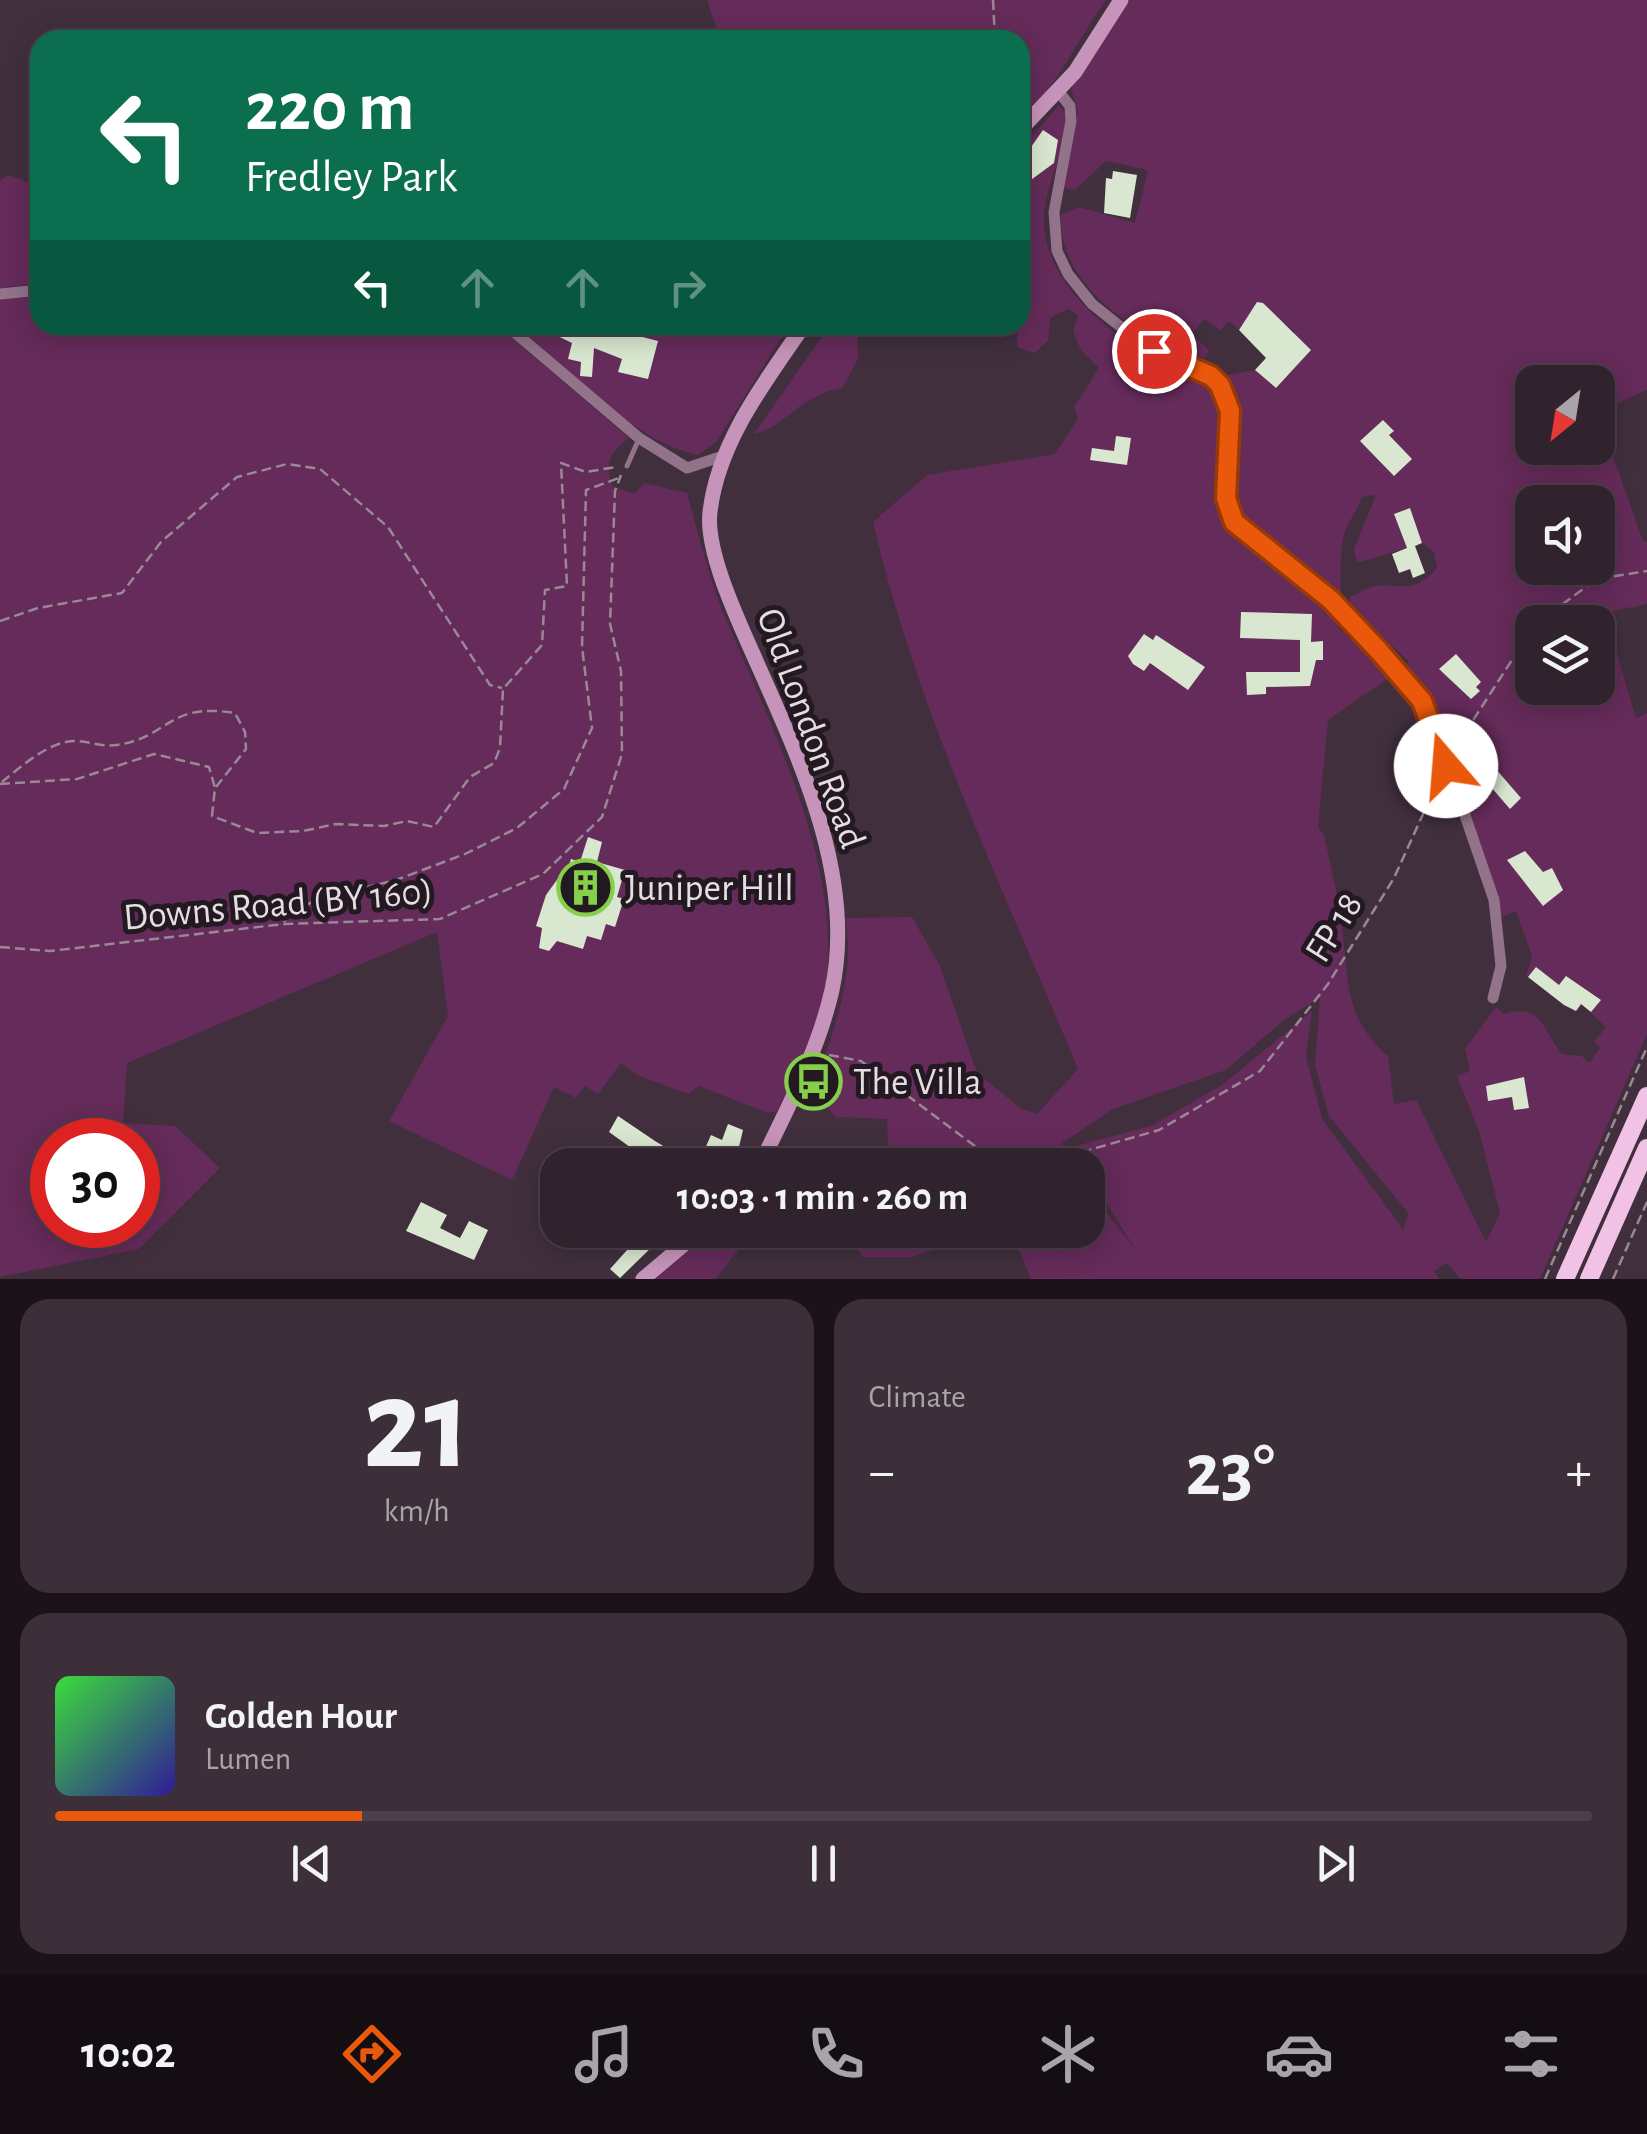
<!DOCTYPE html>
<meta charset="utf-8">
<style>
body{margin:0;font-family:"Alegreya Sans",sans-serif;background:#3d2f3a;color:#f1f3f6;height:100vh;display:flex;flex-direction:column;font-size:38px;white-space:nowrap}
*{box-sizing:border-box;margin:0}
p{font-size:32px;color:#a8a4aa}
.icon{flex:none;width:55px;height:55px;fill:none;stroke:currentColor;stroke-width:2;stroke-linecap:round;stroke-linejoin:round}
.map{position:relative;height:1279px;overflow:hidden}
.side{display:flex;flex-direction:column;gap:20px;padding:20px;background:#1b1319;flex:1}
.side>*{flex:none}
.top-card{position:absolute;left:30px;top:30px;width:1000px;height:305px;border-radius:30px;box-shadow:0 5px 25px #0003,0 0 0 2px #4c404a;background:#0b6e4f;color:#fff;overflow:hidden}
.needle{width:65px;rotate:210deg}
.controls{position:absolute;left:1515px;top:365px;display:grid;gap:20px}
.controls a{display:grid;place-items:center;width:100px;height:100px;border-radius:20px;background:#31232e;box-shadow:0 5px 25px #0003,0 0 0 2px #4c404a;font-size:50px}
.speed{position:absolute;left:30px;top:1118px;display:flex;gap:20px;font-size:50px;font-weight:700;text-align:center}
.speed>*{display:grid;place-content:center;width:130px;height:130px;border-radius:50%;background:#31232e;box-shadow:0 5px 25px #0003,0 0 0 2px #4c404a;line-height:1}
.speed .limit{border:15px solid #d22;background:#fff;color:#111}
.pin{position:absolute;display:grid;place-items:center;width:85px;height:85px;color:#fff;margin:-42px;border:5px solid #fff;border-radius:50%;box-shadow:0 2px 10px #0007}
.me{position:absolute;width:110px;margin:-55px;rotate:342deg;stroke-linejoin:round;filter:drop-shadow(0 0 8px #0008)}
.turn{display:flex;align-items:center;gap:35px;height:210px;padding:0 50px;font-size:45px}
.turn .icon{width:130px;height:130px;stroke-width:2.5}
.turn b{display:block;font-size:70px;line-height:85px}
.lanes{display:flex;align-items:center;height:95px;padding:0 50px;background:#0003;justify-content:center;gap:50px;direction:ltr}
.lanes .off{opacity:.35}
.big{font-size:75px;font-weight:700;line-height:1.1}
.side .tile{flex:1;display:flex;flex-direction:column;justify-content:center;gap:15px;min-width:0;padding:0 35px;border-radius:30px;background:#3d2f3a}
.side .dial{align-items:center;gap:0}
.dial b{font-size:130px;line-height:1}
.song{display:flex;align-items:center;gap:30px}
.cover{width:120px;height:120px;border-radius:15px;background:linear-gradient(135deg,hsl(120 70% 55%),hsl(250 70% 35%))}
.played{height:10px;border-radius:5px;background:linear-gradient(90deg,#ea580c 20%,#4c404a 20%)}
.keys{display:flex;justify-content:space-around;direction:ltr}
.heat{display:flex;justify-content:space-between;align-items:center;font-size:55px;direction:ltr}
.side .tiles{flex:1;display:grid;gap:20px;grid-template-columns:1fr 1fr}
.tile:last-child{grid-column:span 2}
.trip{position:absolute;left:540px;top:1148px;width:565px;height:100px;border-radius:30px;background:#31232e;box-shadow:0 5px 25px #0003,0 0 0 2px #4c404a;font-weight:700;line-height:100px;text-align:center}
.menu{display:flex;height:160px;justify-content:space-around;align-items:center;background:#140e12;color:#a8a4aa}
.menu .icon{width:70px;height:70px}
.menu .current{color:#ea580c}
.menu b{font-size:45px;color:#f1f3f6}
.map>svg:first-child{display:block}
</style>
<div class="map">
<svg width="1647" height="1279" viewBox="0 0 1647 1279">
<rect width="100%" height="100%" fill="#412f3d"/>
<!-- green -->
<path fill="#652b5a" fill-rule="evenodd" d="M 707,0 L 1106,0 C 1077,40 1057,88 1020,120 L 1020,40 L 735,40 L 719,36 Z
M 1130,0 L 1647,0 L 1647,390 L 1616,404 L 1607,427 L 1611,451 L 1643,541 L 1647,541 L 1647,604 L 1605,613 L 1636,718 L 1647,713 L 1647,1034 L 1540,1279 L 1461,1279 L 1447,1263 L 1434,1271 L 1439,1279 L 1031,1279 L 1011,1230 L 1088,1230 L 1088,1189 L 1136,1250 L 1088,1175 L 1088,1165 L 1082,1165 L 1071,1147 L 1151,1126 L 1222,1085 L 1312,1011 L 1306,1056 L 1322,1119 L 1403,1229 L 1409,1214 L 1329,1116 L 1315,1065 L 1320,998 L 1285,1019 L 1226,1070 L 1113,1109 L 1062,1143 L 1073,1165 L 899,1165 L 888,1145 L 887,1119 L 836,1117 L 813,1093 C 830,1037 857,978 845,918 L 912,917 L 940,966 L 977,1073 L 1020,1108 L 1037,1114 L 1078,1069 C 1004,890 917,712 873,522 L 927,475 L 1055,454 L 1078,419 L 1074,407 L 1099,368 L 1081,350 L 1073,331 L 1078,315 L 1068,309 L 1050,318 L 1048,341 L 1034,353 L 1017,347 L 1020,137 L 1028,130 L 1033,135 L 1059,105 L 1067,116 C 1066,150 1047,181 1044,214 C 1040,279 1106,332 1157,360 C 1188,378 1197,368 1217,402 L 1228,375 L 1255,370 L 1276,388 L 1310,350 L 1286,344 L 1295,332 L 1257,302 L 1239,330 L 1229,321 L 1220,330 L 1204,319 L 1192,334 L 1209,351 L 1204,358 C 1142,339 1058,289 1061,215 L 1079,207 L 1135,223 L 1148,170 L 1106,161 L 1075,190 L 1062,188 L 1078,112 L 1071,89 ZM 1532,382 L 1598,382 L 1598,448 L 1532,448 ZM 1376,495 L 1354,549 L 1357,563 L 1407,548 L 1394,514 L 1409,508 L 1422,543 L 1434,552 L 1437,568 C 1410,598 1401,580 1371,587 C 1364,589 1355,595 1349,598 L 1352,607 L 1409,662 L 1401,668 L 1439,720 L 1502,917 L 1516,911 L 1532,956 L 1526,976 L 1576,1011 L 1582,1005 L 1606,1027 L 1594,1042 L 1601,1047 L 1589,1063 L 1582,1056 L 1562,1054 C 1542,1029 1541,1002 1504,1014 L 1496,1007 L 1465,1049 L 1470,1071 L 1457,1076 L 1479,1131 L 1500,1213 L 1486,1242 L 1416,1100 L 1394,1104 L 1388,1056 C 1342,1017 1349,975 1341,920 C 1337,891 1330,863 1324,835 L 1318,827 L 1328,720 L 1390,677 L 1337,626 C 1345,597 1337,570 1343,540 C 1345,525 1357,512 1362,497 ZM 1532,502 L 1598,502 L 1598,568 L 1532,568 ZM 1532,622 L 1598,622 L 1598,688 L 1532,688 Z
M 8,175 L 40,186 L 40,283 L 0,288 L 0,181 Z
M 40,294 L 40,325 L 497,325 L 629,438 C 610,452 605,463 612,486 L 634,494 L 644,483 L 687,493 C 699,537 710,582 728,624 C 772,728 842,866 826,983 C 820,1027 797,1072 777,1111 L 767,1113 L 699,1086 L 688,1094 L 637,1075 L 621,1063 L 598,1094 L 585,1086 L 576,1098 L 554,1087 L 512,1180 L 389,1121 L 448,1016 L 437,932 L 127,1063 L 123,1123 L 175,1126 L 220,1168 L 139,1249 L 0,1277 L 0,298 ZM 52,1140 L 138,1140 L 138,1225 L 52,1225 Z
M 516,325 L 789,325 L 717,441 L 698,455 C 633,442 567,368 516,325 Z
M 830,325 L 850,325 L 857,330 L 858,359 L 842,388 C 798,396 784,428 754,434 Z
M 712,1230 L 755,1230 L 715,1279 L 656,1279 Z
M 849,1230 L 1000,1230 L 911,1257 L 862,1257 Z"/>
<!-- building -->
<path fill="#d9e7d0" d="M 1043,130 L 1058,140 L 1054,163 L 1020,188 L 1020,168 L 1028,161 L 1024,157 Z
M 1113,171 L 1137,175 L 1130,218 L 1104,213 L 1106,178 L 1112,179 Z
M 1257,302 L 1263,303 L 1311,350 L 1276,388 L 1255,370 L 1266,358 L 1239,330 Z
M 535,325 L 611,325 L 620,329 L 622,325 L 633,325 L 631,334 L 658,341 L 648,379 L 618,372 L 622,359 L 594,348 L 592,377 L 580,376 L 581,362 L 568,359 L 572,343 Z
M 1383,420 L 1394,431 L 1389,435 L 1412,459 L 1394,476 L 1360,441 Z
M 1116,436 L 1131,438 L 1127,465 L 1090,460 L 1092,448 L 1114,451 Z
M 1410,508 L 1422,543 L 1415,546 L 1425,573 L 1413,578 L 1410,569 L 1399,573 L 1392,554 L 1407,548 L 1394,514 Z
M 1241,612 L 1312,614 L 1311,642 L 1323,641 L 1323,660 L 1316,660 L 1310,686 L 1266,687 L 1266,694 L 1247,695 L 1246,672 L 1300,672 L 1300,640 L 1240,638 Z
M 1144,634 L 1153,640 L 1156,635 L 1205,667 L 1188,690 L 1150,663 L 1144,671 L 1133,664 L 1128,656 Z
M 1456,654 L 1481,682 L 1476,687 L 1480,691 L 1471,699 L 1439,669 Z
M 1495,768 L 1521,798 L 1510,809 L 1484,779 Z
M 588,837 L 602,842 L 597,862 L 625,870 L 617,897 L 624,899 L 615,927 L 606,924 L 601,940 L 587,936 L 583,949 L 557,941 L 549,951 L 539,948 L 542,928 L 536,926 L 546,895 L 559,877 L 565,879 L 571,859 L 580,862 Z
M 1525,851 L 1543,872 L 1552,868 L 1563,890 L 1543,906 L 1507,860 Z
M 1536,967 L 1559,985 L 1566,976 L 1601,1000 L 1591,1012 L 1581,1004 L 1576,1011 L 1564,1005 L 1528,977 Z
M 1524,1077 L 1529,1108 L 1514,1110 L 1512,1097 L 1488,1101 L 1486,1086 Z
M 618,1116 L 655,1141 L 695,1165 L 657,1165 L 644,1157 L 609,1132 Z
M 728,1124 L 743,1130 L 735,1164 L 704,1151 L 711,1135 L 722,1140 Z
M 421,1202 L 447,1215 L 440,1228 L 460,1238 L 469,1221 L 488,1230 L 474,1260 L 406,1231 Z
M 645,1230 L 658,1241 L 620,1278 L 610,1269 Z"/>
<g fill="none" stroke-linecap="round" stroke-linejoin="round">
<!-- path -->
<path stroke="#988995" stroke-width="2.5" stroke-dasharray="10 5" stroke-linecap="butt" d="M 993,0 L 995,40
M 1020,90 L 1030,100
M 0,621 L 38,608 L 122,593 L 161,542 L 237,477 L 287,464 L 320,469 L 388,527 L 490,685 L 502,688
M 1538,622 L 1597,579 L 1647,571
M 1457,745 L 1532,629
M 2,782 C 22,766 50,740 77,741 C 90,742 104,747 117,745 C 170,737 167,702 235,713 L 245,732 L 246,749 L 216,787
M 0,784 L 77,779 L 154,754 L 209,767 L 215,788 L 212,816 L 257,833 L 303,831 L 336,824 L 384,826 L 407,821 L 434,827 L 470,777 L 494,763 L 500,748 L 503,689 L 542,645 L 545,590 L 567,586 L 561,463 L 586,472 L 616,467
M 284,922 L 292,911 L 322,898 L 396,880 L 465,854 L 517,828 L 564,789 L 592,728 L 582,647 L 586,490 L 619,478
M 0,947 L 50,951 L 284,924 L 440,919 L 543,874 L 602,817 L 622,754 L 621,671 L 610,624 L 615,491 L 621,475
M 829,1055 L 861,1061 L 979,1149 L 1047,1162 L 1159,1130 L 1260,1071 L 1328,984 L 1394,878 L 1439,779
M 1545,1279 L 1647,1047
M 1613,1279 L 1647,1202"/>
<!-- service -->
<path stroke="#92738a" stroke-width="5" d="M 627,466 L 638,441"/>
<!-- minor -->
<path stroke="#92738a" stroke-width="11" d="M 1058,91 L 1070,106 L 1071,121 L 1054,212 L 1057,251 L 1068,274 L 1092,304 L 1136,339 L 1220,385 L 1230,411 L 1227,498 L 1234,522 L 1331,600 L 1404,679 L 1432,719 L 1494,900 L 1501,966 L 1493,998
M 0,294 L 40,290
M 506,325 L 639,438 L 687,468 L 723,456"/>
<!-- secondary -->
<path stroke="#c694ba" stroke-width="15" d="M 1020,130 L 1075,72 L 1121,0
M 760,1165 C 787,1109 818,1052 832,990 C 856,879 801,762 757,663 C 741,626 705,553 710,512 C 718,442 765,382 804,325
M 643,1279 L 701,1230"/>
<!-- trunk -->
<path stroke="#f2c2e6" stroke-width="18" d="M 1565,1279 L 1647,1096
M 1589,1279 L 1647,1148"/>
</g>
<g fill="none" stroke-linecap="round" stroke-linejoin="round">
<defs>
<path id="route" d="M 1154,351 L 1211,376 L 1220,385 L 1230,411 L 1226,498 L 1234,522 L 1331,600 L 1379,651 L 1422,701 L 1446,766"/>
</defs>
<!-- route casing -->
<use href="#route" stroke="#983908" stroke-width="25"/>
<!-- route -->
<use href="#route" stroke="#ea580c" stroke-width="18"/>
</g>
<!-- icons -->
<defs>
<symbol id="building-ring" viewBox="-11 -11 22 22"><circle r="9.5" fill="#221a20" stroke="#86cf4b" stroke-width="1.5"/><path d="M-4-6H4V6H1V3H-1V6H-4ZM-2.5-4.3h1.7v1.8h-1.7ZM.8-4.3h1.7v1.8H.8ZM-2.5-1h1.7V.8h-1.7ZM.8-1h1.7V.8H.8Z" fill="#86cf4b"/></symbol>
<symbol id="bus-ring" viewBox="-11 -11 22 22"><circle r="9.5" fill="#221a20" stroke="#86cf4b" stroke-width="1.5"/><path d="M-5-6H5V4H4V6H2V4H-2V6H-4V4H-5ZM-3.5-4V0h7V-4ZM-3.5 1.2v1.5H-2V1.2ZM2 1.2v1.5H3.5V1.2Z" fill="#86cf4b"/></symbol>
</defs>
<g fill-rule="evenodd">
<use href="#building-ring" x="554" y="856" width="63" height="63"/>
<use href="#bus-ring" x="782" y="1050" width="63" height="63"/>
</g>
<g text-anchor="middle" stroke-width="10" stroke-linejoin="round" paint-order="stroke">
<!-- street labels -->
<g font-size="38" fill="#e7dbe4" stroke="#221a20">
<text transform="translate(812 728) rotate(70)" y="13">Old London Road</text>
<text transform="translate(278 903) rotate(-5)" y="13">Downs Road (BY 160)</text>
<text transform="translate(1333 927) rotate(-58)" y="13">FP 18</text>
</g>
<!-- poi labels -->
<g font-size="38" fill="#e7dbe4" stroke="#221a20" text-anchor="start">
<text x="625" y="900">Juniper Hill</text>
<text x="853" y="1094">The Villa</text>
</g>
</g>
</svg>
<div class="controls">
<a><svg class="needle" viewBox="-14 -14 28 28"><path d="M0-13l5 13h-10z" fill="#e53935"/><path d="M0 13l5-13h-10z" fill="#a8a4aa"/></svg></a>
<a><svg class="icon" aria-label="sound" viewBox="0 0 24 24"><path d="M4 9h4l5-4v14l-5-4H4zM17 9q2 3 0 6"/></svg></a>
<a><svg class="icon" aria-label="layers" viewBox="0 0 24 24"><path d="M12 4l9 5-9 5-9-5zM3 14l9 5 9-5"/></svg></a>
</div>
<div class="speed"><div class="limit">30</div></div>
<div class="pin" style="left:1154px;top:351px;background:#d93025"><svg class="icon" aria-label="arrive" viewBox="0 0 24 24"><path d="M6 21V4h12l-3 4 3 4H6"/></svg></div>
<svg class="me" style="left:1446px;top:766px" viewBox="-20 -20 40 40"><circle r="19" fill="#fff"/><path d="M0-13L10 11 0 6-10 11z" fill="#ea580c"/></svg>
<div class="trip">10:03 · 1 min · 260 m</div>
<div class="top-card">
<div class="turn"><svg class="icon" aria-label="left" viewBox="0 0 24 24"><path d="M17 20v-9H6M10 6l-5 5 5 5"/></svg><div><b>220 m</b>Fredley Park</div></div>
<div class="lanes"><svg class="icon" aria-label="left" viewBox="0 0 24 24"><path d="M17 20v-9H6M10 6l-5 5 5 5"/></svg><svg class="icon off" aria-label="ahead" viewBox="0 0 24 24"><path d="M12 20V5M6 11l6-6 6 6"/></svg><svg class="icon off" aria-label="ahead" viewBox="0 0 24 24"><path d="M12 20V5M6 11l6-6 6 6"/></svg><svg class="icon off" aria-label="right" viewBox="0 0 24 24"><path d="M7 20v-9h11M14 6l5 5-5 5"/></svg></div>
</div>
</div>
<section class="side">
<div class="tiles">
<div class="tile dial"><b>21</b><p>km/h</p></div>
<div class="tile"><p>Climate</p>
<div class="heat"><a>−</a><b class="big">23°</b><a>+</a></div>
</div>
<div class="tile">
<div class="song"><i class="cover"></i><div><b>Golden Hour</b><p>Lumen</p></div></div>
<div class="played"></div>
<div class="keys"><svg class="icon" aria-label="previous" viewBox="0 0 24 24"><path d="M18 5L8 12l10 7zM5 5v14"/></svg><svg class="icon" aria-label="pause" viewBox="0 0 24 24"><path d="M8 5v14M16 5v14"/></svg><svg class="icon" aria-label="next" viewBox="0 0 24 24"><path d="M6 5l10 7-10 7zM19 5v14"/></svg></div>
</div>
</div>
</section>
<nav class="menu">
<b>10:02</b>
<svg class="icon current" aria-label="directions" viewBox="0 0 24 24"><path d="M12 3l9 9-9 9-9-9zM9 14v-3h6M13 9l2 2-2 2"/></svg>
<svg class="icon" aria-label="music" viewBox="0 0 24 24"><path d="M9 18V5l10-2v13"/><circle cx="6" cy="18" r="3"/><circle cx="16" cy="16" r="3"/></svg>
<svg class="icon" aria-label="phone" viewBox="0 0 24 24"><path d="M5 4h4l2 5-3 2q2 4 5 5l2-3 5 2v4C11 20 4 13 5 4z"/></svg>
<svg class="icon" aria-label="climate" viewBox="0 0 24 24"><path d="M12 3v18M4 7l16 10M4 17L20 7"/></svg>
<svg class="icon" aria-label="car" viewBox="0 0 24 24"><path d="M5 17H2v-5l4-1 3-4h7l3 4 3 1v5h-3M9 17h6M6 11h13"/><circle cx="7" cy="17" r="2"/><circle cx="17" cy="17" r="2"/></svg>
<svg class="icon" aria-label="filters" viewBox="0 0 24 24"><path d="M4 7h16M4 17h16"/><circle cx="9" cy="7" r="2"/><circle cx="15" cy="17" r="2"/></svg>
</nav>
